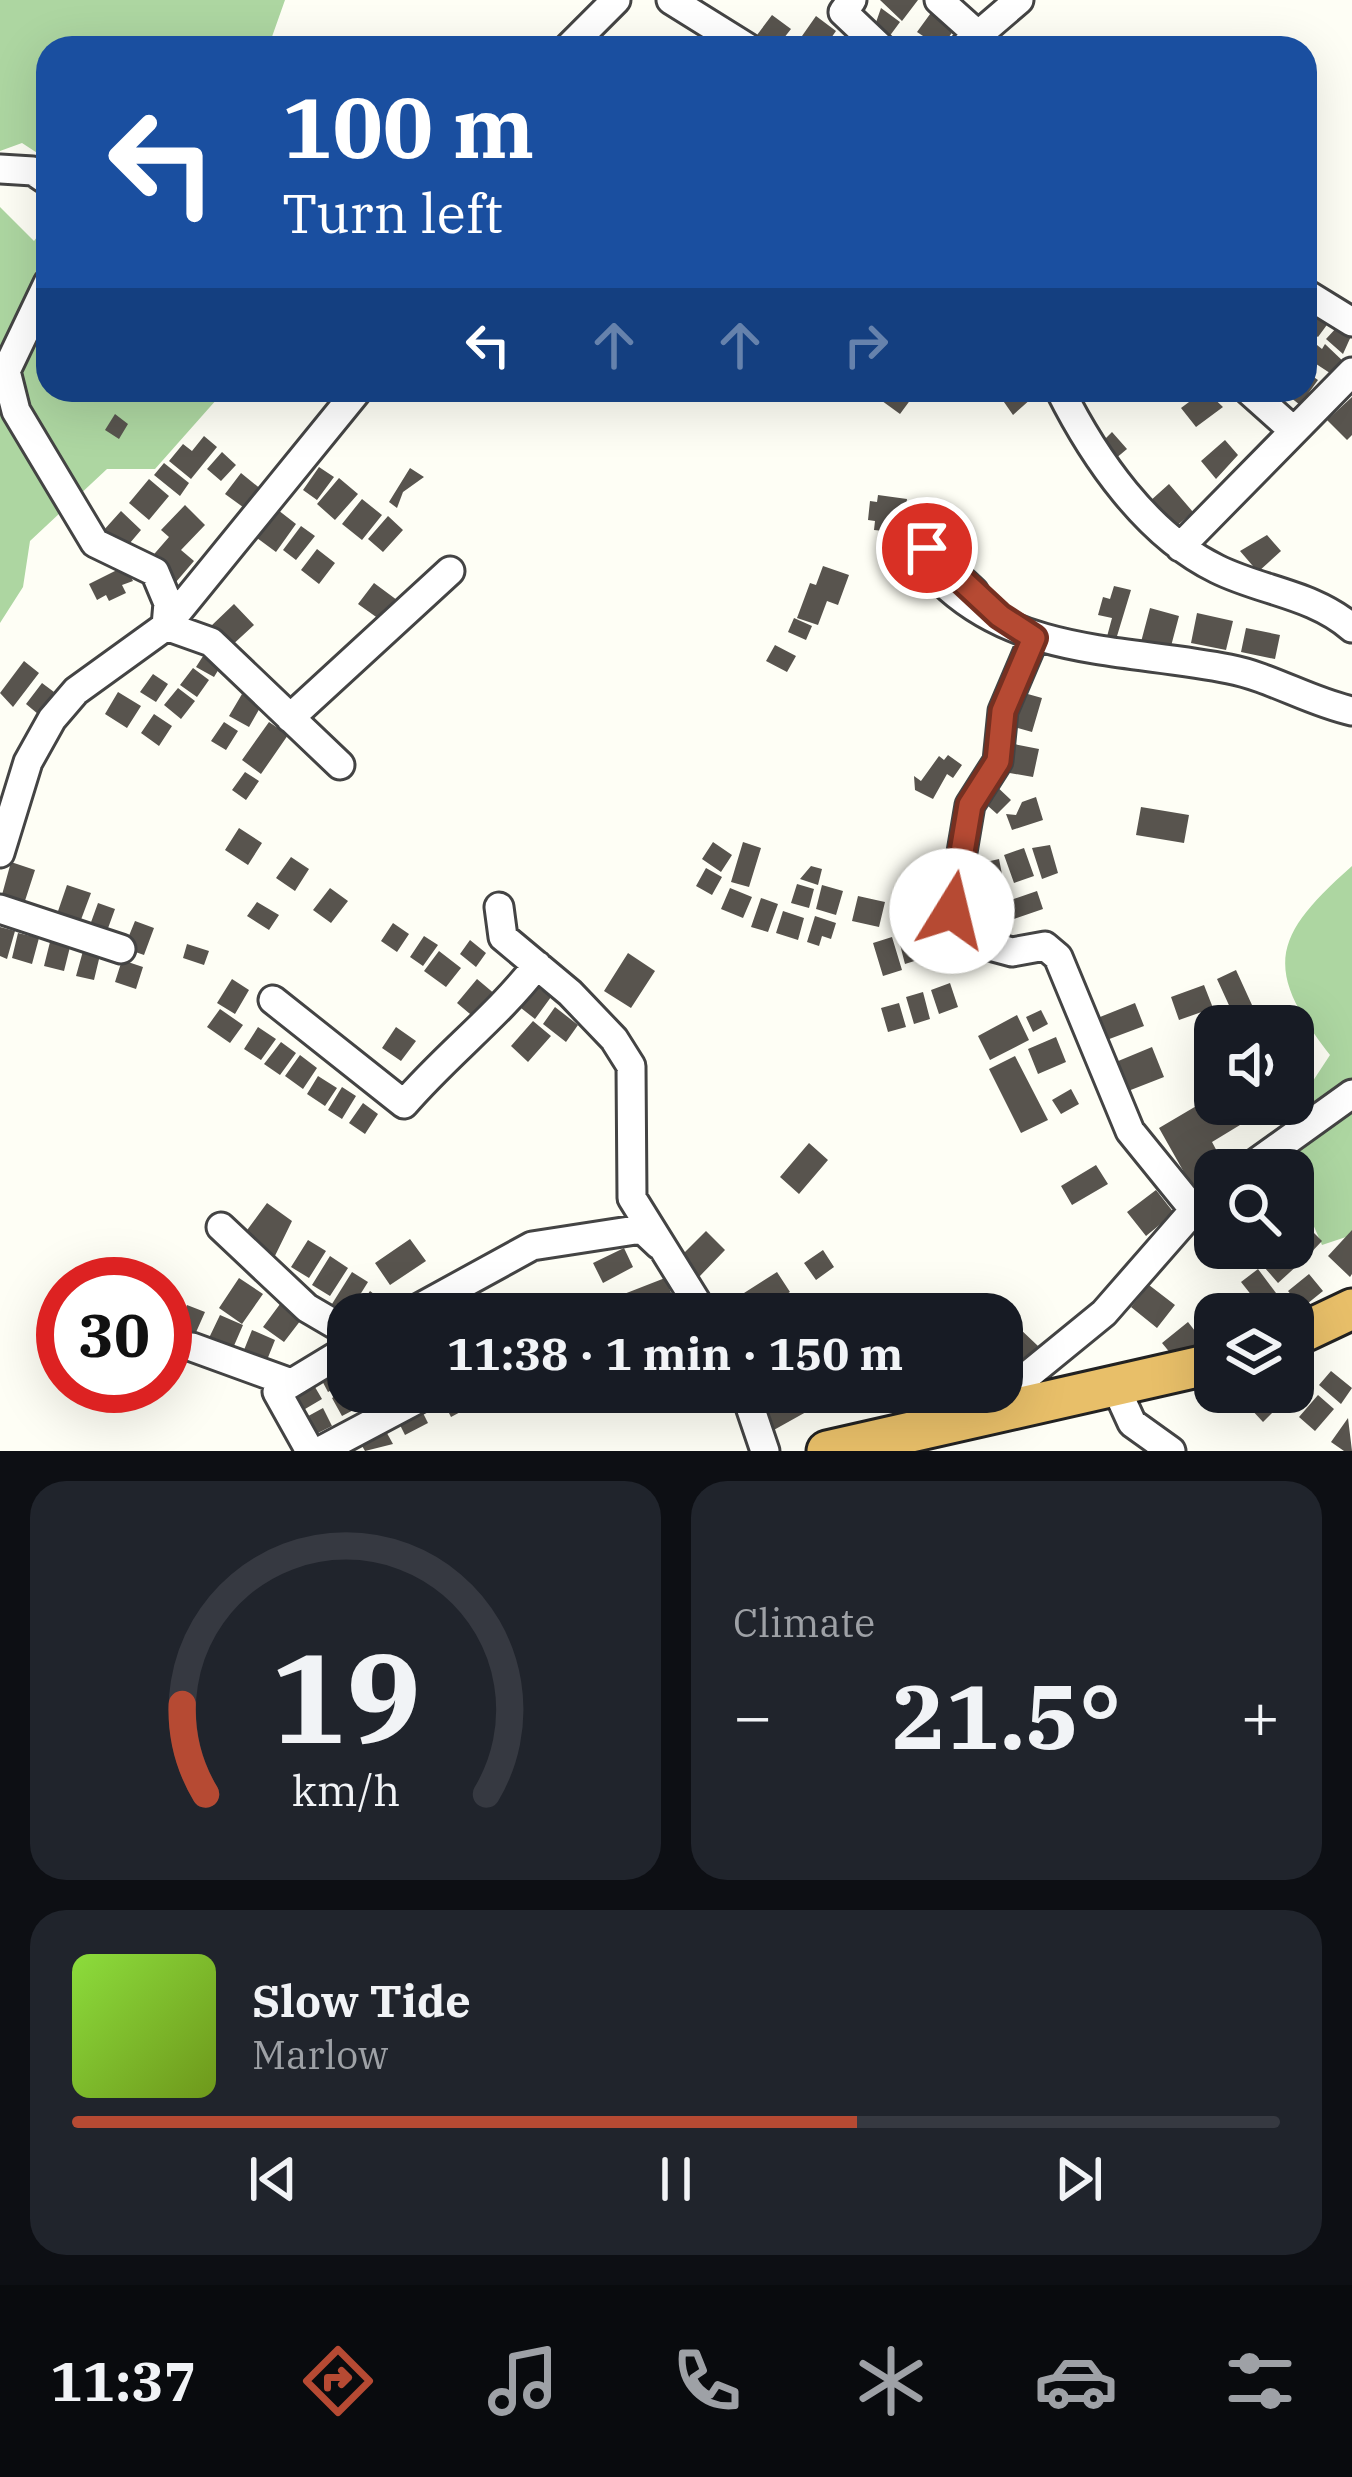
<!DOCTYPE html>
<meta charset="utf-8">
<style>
body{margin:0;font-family:"IBM Plex Serif",serif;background:#20242c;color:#f1f3f6;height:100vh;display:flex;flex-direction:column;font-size:45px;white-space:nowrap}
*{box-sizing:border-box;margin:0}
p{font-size:39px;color:#9ea1a6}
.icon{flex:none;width:66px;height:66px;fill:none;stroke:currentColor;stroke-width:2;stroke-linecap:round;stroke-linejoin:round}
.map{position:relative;height:1451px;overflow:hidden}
.drawer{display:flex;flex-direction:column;gap:30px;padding:30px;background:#0d0f14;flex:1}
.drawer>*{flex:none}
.top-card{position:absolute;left:36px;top:36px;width:1281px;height:366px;border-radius:36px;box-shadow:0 12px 48px #0002;background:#1a4fa0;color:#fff;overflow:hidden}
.controls{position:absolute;left:1194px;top:1005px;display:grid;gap:24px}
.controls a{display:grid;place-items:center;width:120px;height:120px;border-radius:24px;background:#171b24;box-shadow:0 12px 48px #0002;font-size:60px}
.speed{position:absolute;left:36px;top:1257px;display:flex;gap:24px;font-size:60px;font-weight:700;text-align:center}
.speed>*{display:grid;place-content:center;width:156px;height:156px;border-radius:50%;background:#171b24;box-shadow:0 12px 48px #0002;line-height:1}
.speed .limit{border:18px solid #d22;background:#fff;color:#111}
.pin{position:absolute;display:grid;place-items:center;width:102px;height:102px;color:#fff;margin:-51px;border:6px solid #fff;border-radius:50%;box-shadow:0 3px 12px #0007}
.me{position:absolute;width:132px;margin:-66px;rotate:9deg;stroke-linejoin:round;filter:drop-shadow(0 0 9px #0008)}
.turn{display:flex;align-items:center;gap:42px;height:252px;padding:0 48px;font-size:54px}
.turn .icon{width:156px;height:156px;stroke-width:2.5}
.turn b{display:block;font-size:84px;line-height:102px}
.lanes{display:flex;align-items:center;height:114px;padding:0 48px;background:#0003;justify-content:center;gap:60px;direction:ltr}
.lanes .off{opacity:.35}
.big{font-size:90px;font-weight:700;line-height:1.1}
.drawer .tile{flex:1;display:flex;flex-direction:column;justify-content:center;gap:18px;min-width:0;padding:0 42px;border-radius:36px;background:#20242c}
.drawer .dial{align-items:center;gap:0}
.dial svg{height:312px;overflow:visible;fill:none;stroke:#363941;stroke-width:7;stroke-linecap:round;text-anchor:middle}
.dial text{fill:#f1f3f6;stroke:none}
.song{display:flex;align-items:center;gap:36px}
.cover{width:144px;height:144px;border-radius:18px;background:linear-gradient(135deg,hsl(90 70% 55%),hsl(80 70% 35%))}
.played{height:12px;border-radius:6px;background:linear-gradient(90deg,#b64a33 65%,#363941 65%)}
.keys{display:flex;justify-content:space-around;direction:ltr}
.heat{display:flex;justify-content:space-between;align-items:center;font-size:66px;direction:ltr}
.drawer .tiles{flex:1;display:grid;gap:30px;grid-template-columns:1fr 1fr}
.tile:last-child{grid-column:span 2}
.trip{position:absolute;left:327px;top:1293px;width:696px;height:120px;border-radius:36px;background:#171b24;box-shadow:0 12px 48px #0002;font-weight:700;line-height:120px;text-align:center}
.dock{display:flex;height:192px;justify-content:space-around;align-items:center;background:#090b0e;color:#9ea1a6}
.dock .icon{width:84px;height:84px}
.dock .active{color:#b64a33}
.dock b{font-size:54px;color:#f1f3f6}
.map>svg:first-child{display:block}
</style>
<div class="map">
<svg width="1352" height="1451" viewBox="0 0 1352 1451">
<rect width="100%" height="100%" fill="#fefef5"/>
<!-- forest -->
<path fill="#add6a1" d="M 0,0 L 285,0 L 268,48 L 48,48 L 48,160 L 22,143 L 0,151 Z
M 0,207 L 34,241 L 48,223 L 48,390 L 225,390 L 155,469 L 107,469 L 30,541 L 23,587 L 0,623 Z
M 1352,866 L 1352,1235 L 1322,1245 L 1286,1162 L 1286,1122 L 1330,1055 C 1262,968 1273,936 1352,866 Z"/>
<!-- building -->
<path fill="#58544e" d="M 880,0 L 918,0 L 902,21 Z
M 881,8 L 900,22 L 886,41 L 873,31 Z
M 933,10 L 956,27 L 941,48 L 917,32 Z
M 772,15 L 791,29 L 776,48 L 766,48 L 754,39 Z
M 816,16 L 836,31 L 824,48 L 802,36 Z
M 1312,303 L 1332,318 L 1318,337 L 1305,328 Z
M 1338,326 L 1352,334 L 1343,354 L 1326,339 Z
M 1325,344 L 1346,364 L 1336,377 L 1307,358 L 1317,345 L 1322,349 Z
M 1305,371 L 1318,380 L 1300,405 L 1285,393 L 1305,390 Z
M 884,390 L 907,390 L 914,395 L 900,414 L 878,398 Z
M 1041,390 L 1013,415 L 997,392 L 1000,390 Z
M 1205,390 L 1223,407 L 1196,427 L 1181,408 Z
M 1352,397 L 1352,435 L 1347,440 L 1327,420 Z
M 115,414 L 128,424 L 119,439 L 105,430 Z
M 1112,432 L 1127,449 L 1115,459 L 1101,443 Z
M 204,436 L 217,447 L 191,479 L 169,461 L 183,444 L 192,451 Z
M 1225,440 L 1238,455 L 1216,479 L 1201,461 Z
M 222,452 L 236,465 L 221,481 L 207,469 Z
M 164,463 L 189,483 L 180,496 L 154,475 Z
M 319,467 L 334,477 L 317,500 L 303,490 Z
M 410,468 L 424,477 L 403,492 L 397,508 L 389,502 Z
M 241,473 L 262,490 L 247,510 L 225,494 Z
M 339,478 L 358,494 L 335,520 L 317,504 Z
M 149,479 L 169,496 L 149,520 L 129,503 Z
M 1169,484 L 1193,512 L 1173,529 L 1149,502 Z
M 878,495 L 907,499 L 903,533 L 874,530 L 875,521 L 868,520 L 870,501 L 877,502 Z
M 362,499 L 382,515 L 362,540 L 342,524 Z
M 185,505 L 205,525 L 181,550 L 194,561 L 176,582 L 149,560 L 169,537 L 161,530 Z
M 278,510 L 296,524 L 276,552 L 257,538 Z
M 121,511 L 141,530 L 124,550 L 103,531 Z
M 388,516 L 403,530 L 383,552 L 368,539 Z
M 301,526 L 315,536 L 296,560 L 283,550 Z
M 1267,535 L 1281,551 L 1258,572 L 1240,551 Z
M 317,549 L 335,563 L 319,584 L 301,570 Z
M 125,566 L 133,581 L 122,585 L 126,593 L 109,601 L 106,595 L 97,600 L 89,584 Z
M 823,566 L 849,575 L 838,605 L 827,601 L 818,625 L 797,618 L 810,583 L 816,585 Z
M 374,583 L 401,603 L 386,624 L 358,604 Z
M 1114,586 L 1131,590 L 1114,646 L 1105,644 L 1112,618 L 1098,615 L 1103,597 L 1110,599 Z
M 234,604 L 254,625 L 229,648 L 210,627 Z
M 1150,608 L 1179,616 L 1170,650 L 1141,642 Z
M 1197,613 L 1233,621 L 1226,650 L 1191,643 Z
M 794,618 L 812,626 L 806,640 L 788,632 Z
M 1246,628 L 1280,635 L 1275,659 L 1241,652 Z
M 775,645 L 796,656 L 787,672 L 766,661 Z
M 205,653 L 222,664 L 214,677 L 196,667 Z
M 24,661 L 39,673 L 13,707 L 0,693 Z
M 193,668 L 209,680 L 197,697 L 180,685 Z
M 153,674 L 168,684 L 156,702 L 140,692 Z
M 42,683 L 54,692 L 38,714 L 26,704 Z
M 178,688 L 195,701 L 181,719 L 164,705 Z
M 1017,691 L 1042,698 L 1032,732 L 1007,725 Z
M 118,692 L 141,706 L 127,728 L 105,714 Z
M 242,694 L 261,706 L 249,727 L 229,716 Z
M 154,714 L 172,726 L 159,746 L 141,733 Z
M 224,722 L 238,731 L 226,750 L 211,741 Z
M 269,722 L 288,735 L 261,774 L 242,760 Z
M 1009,743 L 1039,749 L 1033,777 L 1004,772 Z
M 948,755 L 962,765 L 953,778 L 947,774 L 933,799 L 915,790 L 914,776 L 921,781 L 939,756 L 944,760 Z
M 245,772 L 259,781 L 246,800 L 232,790 Z
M 993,783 L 1011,800 L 997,814 L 979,798 Z
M 1036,797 L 1043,820 L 1012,830 L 1006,814 L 1016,815 L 1022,802 Z
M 1141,807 L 1189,815 L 1184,843 L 1136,835 Z
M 239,828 L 262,843 L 248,865 L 225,850 Z
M 713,842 L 732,855 L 721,872 L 702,859 Z
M 743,842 L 761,848 L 749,887 L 731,882 Z
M 1050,845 L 1058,873 L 1042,879 L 1032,848 Z
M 1024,848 L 1034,876 L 1014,883 L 1004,855 Z
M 291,857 L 309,869 L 295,891 L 276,878 Z
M 999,859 L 1004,884 L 986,888 L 982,870 L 986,862 Z
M 11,862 L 35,870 L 22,910 L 0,902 Z
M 811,866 L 822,869 L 818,885 L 800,879 Z
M 706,868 L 722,877 L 712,895 L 696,886 Z
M 797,884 L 814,889 L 809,908 L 791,903 Z
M 67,885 L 91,893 L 79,925 L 56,917 Z
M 822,885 L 843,891 L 836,915 L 816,909 Z
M 330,888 L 348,901 L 331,923 L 313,910 Z
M 730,888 L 752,897 L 743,918 L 721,909 Z
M 1037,891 L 1043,909 L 1014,919 L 1008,901 Z
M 858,896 L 885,902 L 879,927 L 852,921 Z
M 761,898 L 778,904 L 768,932 L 751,927 Z
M 257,902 L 279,915 L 269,930 L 247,916 Z
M 98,903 L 115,909 L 107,931 L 90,925 Z
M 783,911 L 804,918 L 798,940 L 776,933 Z
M 815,916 L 836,923 L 831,939 L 822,936 L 819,946 L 807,942 Z
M 135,921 L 154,928 L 144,955 L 124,948 Z
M 939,922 L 950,954 L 932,960 L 921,929 Z
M 393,923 L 409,934 L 397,952 L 381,941 Z
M 0,927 L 15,931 L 7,959 L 0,956 Z
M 917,932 L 924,958 L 905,964 L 898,937 Z
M 18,933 L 39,938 L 32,964 L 12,958 Z
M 424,936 L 438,945 L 423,966 L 410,957 Z
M 892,937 L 902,970 L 883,976 L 873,943 Z
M 470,940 L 486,953 L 476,967 L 460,954 Z
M 50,942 L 70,947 L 64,971 L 44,966 Z
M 187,944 L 209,951 L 204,965 L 183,958 Z
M 83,951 L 100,955 L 94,980 L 76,976 Z
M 439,951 L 461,968 L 446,987 L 424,971 Z
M 628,953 L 655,971 L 631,1008 L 604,991 Z
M 122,960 L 143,967 L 136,989 L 115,982 Z
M 1236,970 L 1252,1005 L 1233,1014 L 1217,979 Z
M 232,979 L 249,990 L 235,1014 L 217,1003 Z
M 477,979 L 496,995 L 476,1019 L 457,1003 Z
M 950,983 L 958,1007 L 939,1014 L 931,990 Z
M 1204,985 L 1213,1008 L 1179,1020 L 1171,997 Z
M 537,987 L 551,997 L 535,1019 L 521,1008 Z
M 923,992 L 930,1019 L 914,1024 L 906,997 Z
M 899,1003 L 906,1027 L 888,1032 L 881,1008 Z
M 1135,1003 L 1144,1026 L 1104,1041 L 1095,1019 Z
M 555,1007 L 578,1025 L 566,1042 L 543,1024 Z
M 220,1009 L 243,1025 L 230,1043 L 207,1027 Z
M 1041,1010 L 1048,1024 L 1033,1032 L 1026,1017 Z
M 1017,1015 L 1029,1040 L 990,1060 L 978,1036 Z
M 533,1021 L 551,1036 L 528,1062 L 511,1046 Z
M 258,1027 L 276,1039 L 261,1060 L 244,1049 Z
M 396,1027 L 416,1041 L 401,1061 L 382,1048 Z
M 1056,1037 L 1066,1062 L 1038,1074 L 1028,1049 Z
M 281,1042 L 296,1053 L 280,1075 L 264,1064 Z
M 1152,1047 L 1164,1077 L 1123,1093 L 1111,1064 Z
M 300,1055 L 317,1068 L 303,1089 L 285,1076 Z
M 1015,1056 L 1048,1120 L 1021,1133 L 989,1069 Z
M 318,1076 L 337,1088 L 325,1106 L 307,1094 Z
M 342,1087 L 356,1096 L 342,1119 L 328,1110 Z
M 1071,1089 L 1079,1104 L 1061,1114 L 1052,1100 Z
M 1215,1095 L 1215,1104 L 1228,1104 L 1240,1125 L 1212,1142 L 1227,1170 L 1215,1170 L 1215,1178 L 1194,1190 L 1159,1128 Z
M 363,1103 L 378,1114 L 365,1134 L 349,1123 Z
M 809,1143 L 828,1160 L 799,1194 L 780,1177 Z
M 1298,1151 L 1312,1169 L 1293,1183 L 1293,1170 L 1274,1170 Z
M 1096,1165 L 1108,1184 L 1072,1205 L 1061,1186 Z
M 1156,1190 L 1174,1213 L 1146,1236 L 1127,1212 Z
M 267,1203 L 292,1221 L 271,1264 L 239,1241 Z
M 1304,1223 L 1322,1241 L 1303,1261 L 1293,1251 L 1293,1234 Z
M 1352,1230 L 1352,1274 L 1350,1277 L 1328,1256 Z
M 706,1231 L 725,1250 L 699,1277 L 679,1258 Z
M 410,1239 L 426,1261 L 390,1285 L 375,1263 Z
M 308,1240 L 326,1251 L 309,1278 L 291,1267 Z
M 624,1248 L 633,1267 L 603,1283 L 593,1263 Z
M 1272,1248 L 1286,1248 L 1300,1263 L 1278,1283 L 1258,1260 Z
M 823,1250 L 834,1267 L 816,1280 L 804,1263 Z
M 330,1256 L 348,1268 L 330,1296 L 312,1285 Z
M 1258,1269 L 1276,1293 L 1260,1306 L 1241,1282 Z
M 352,1272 L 368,1282 L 348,1314 L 332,1304 Z
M 777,1272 L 790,1292 L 757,1313 L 744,1293 Z
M 1309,1274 L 1323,1291 L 1302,1308 L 1288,1291 Z
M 239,1278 L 263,1294 L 242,1324 L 219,1308 Z
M 665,1278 L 676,1305 L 632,1314 L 624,1294 Z
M 1149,1285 L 1175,1305 L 1157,1328 L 1131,1307 Z
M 370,1291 L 383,1301 L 374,1314 L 354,1314 Z
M 607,1296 L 615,1314 L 585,1314 L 582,1306 Z
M 283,1300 L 304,1316 L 284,1342 L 263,1327 Z
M 187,1305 L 205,1312 L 193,1339 L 176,1332 Z
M 220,1315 L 243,1325 L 233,1348 L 209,1338 Z
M 1188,1322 L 1202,1340 L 1176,1360 L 1162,1343 Z
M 1018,1327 L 1038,1346 L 1005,1381 L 1002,1344 Z
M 252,1330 L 275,1340 L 267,1360 L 244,1350 Z
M 1303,1364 L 1311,1378 L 1293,1388 L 1293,1370 Z
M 338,1365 L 347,1382 L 328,1392 L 319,1375 Z
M 1331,1371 L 1352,1388 L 1341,1404 L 1319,1385 Z
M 312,1382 L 322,1399 L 300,1412 L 290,1395 Z
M 348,1389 L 363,1405 L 342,1416 L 332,1398 Z
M 445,1392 L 474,1392 L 479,1402 L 451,1417 L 440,1395 Z
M 784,1392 L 807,1392 L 815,1407 L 772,1431 L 759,1406 Z
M 900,1392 L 925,1392 L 900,1408 L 893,1396 Z
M 1266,1392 L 1282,1403 L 1263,1422 L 1250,1408 Z
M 1318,1395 L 1334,1409 L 1315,1431 L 1299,1417 Z
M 420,1407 L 428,1423 L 405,1435 L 397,1419 Z
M 323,1408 L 332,1426 L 310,1437 L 301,1420 Z
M 1348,1418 L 1352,1451 L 1344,1451 L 1331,1442 Z
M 383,1426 L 393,1444 L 365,1451 L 358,1439 Z"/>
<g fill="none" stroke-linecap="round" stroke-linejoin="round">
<defs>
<path id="minor" d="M 671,0 L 748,48
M 852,0 L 843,12 L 881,48
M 939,0 L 977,34
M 568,48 L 616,0
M 963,48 L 1019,0
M 0,169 L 33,171 L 48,181
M 48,283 L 6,371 L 16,411 L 95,543 L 155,572 L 168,603 L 166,626
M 1305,293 L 1352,322
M 1060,390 C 1094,458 1147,535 1217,569 C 1261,591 1313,594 1352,628
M 1248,390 L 1294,431
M 1180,547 L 1352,372
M 927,548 L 974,592
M 949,588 C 1027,657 1132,649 1229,669 C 1271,677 1310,702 1352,711
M 166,626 L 211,642 L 340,765
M 290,718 L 450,571
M 0,853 L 28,762 L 52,719 L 76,691 L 166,626 L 358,390
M 499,907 L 503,937 L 570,993 L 614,1039 L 631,1066 L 632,1198 L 704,1314
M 0,909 L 121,949
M 273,1000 L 404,1104 C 447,1054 497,1017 537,965
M 1246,1170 L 1352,1094
M 221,1227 L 307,1308 L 348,1332
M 408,1314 L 532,1246 L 642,1229 L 659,1245
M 192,1347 L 291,1383
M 1116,1388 L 1132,1423 L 1171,1451
M 745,1392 L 765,1451
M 1003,1413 L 1011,1389 L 1104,1313 L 1194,1210 L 1130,1131 L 1058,957 L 1045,946 L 1012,952 L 971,941 L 952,911 L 970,805 L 998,761 L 1003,711 L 1034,638
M 310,1451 L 277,1392 L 348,1349
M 320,1451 L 431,1392"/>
<path id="highway" d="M 1293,1337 L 1352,1309
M 827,1451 L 1215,1363"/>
</defs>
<!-- minor casing -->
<use href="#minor" stroke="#444" stroke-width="33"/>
<!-- highway casing -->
<use href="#highway" stroke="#222" stroke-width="45"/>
<!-- minor -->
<use href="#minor" stroke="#fff" stroke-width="27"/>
<!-- highway -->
<use href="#highway" stroke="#e8bf69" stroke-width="39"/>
</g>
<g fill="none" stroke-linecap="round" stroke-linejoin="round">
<defs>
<path id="route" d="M 927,548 L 1000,616 L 1034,638 L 1003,711 L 998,761 L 970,805 L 952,911"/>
</defs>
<!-- route casing -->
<use href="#route" stroke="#763021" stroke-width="30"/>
<!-- route -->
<use href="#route" stroke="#b64a33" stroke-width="21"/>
</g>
</svg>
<div class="controls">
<a><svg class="icon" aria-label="sound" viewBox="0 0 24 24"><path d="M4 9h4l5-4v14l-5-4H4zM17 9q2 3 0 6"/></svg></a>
<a><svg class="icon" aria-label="search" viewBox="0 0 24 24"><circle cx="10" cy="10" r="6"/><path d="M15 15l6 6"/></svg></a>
<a><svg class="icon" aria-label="layers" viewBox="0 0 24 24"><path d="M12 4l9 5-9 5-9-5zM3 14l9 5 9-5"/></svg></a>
</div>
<div class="speed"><div class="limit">30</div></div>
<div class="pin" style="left:927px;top:548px;background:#d93025"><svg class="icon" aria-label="arrive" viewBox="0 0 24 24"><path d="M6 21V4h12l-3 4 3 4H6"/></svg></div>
<svg class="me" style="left:952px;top:911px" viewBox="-20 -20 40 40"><circle r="19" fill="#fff"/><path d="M0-13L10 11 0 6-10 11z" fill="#b64a33"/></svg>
<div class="trip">11:38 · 1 min · 150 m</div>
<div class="top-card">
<div class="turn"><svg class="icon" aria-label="left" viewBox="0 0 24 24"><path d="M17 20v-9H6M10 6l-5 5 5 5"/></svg><div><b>100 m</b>Turn left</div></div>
<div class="lanes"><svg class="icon" aria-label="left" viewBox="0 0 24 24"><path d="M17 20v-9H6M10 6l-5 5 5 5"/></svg><svg class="icon off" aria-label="ahead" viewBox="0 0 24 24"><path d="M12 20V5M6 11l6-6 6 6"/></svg><svg class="icon off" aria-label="ahead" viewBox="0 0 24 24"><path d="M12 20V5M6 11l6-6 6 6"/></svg><svg class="icon off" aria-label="right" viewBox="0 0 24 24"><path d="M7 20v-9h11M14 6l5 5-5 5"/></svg></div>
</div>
</div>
<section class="drawer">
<div class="tiles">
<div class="tile dial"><svg viewBox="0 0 100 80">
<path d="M14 69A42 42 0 1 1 86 69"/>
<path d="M14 69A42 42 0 0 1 8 46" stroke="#b64a33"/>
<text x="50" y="56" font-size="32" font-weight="700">19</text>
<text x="50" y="72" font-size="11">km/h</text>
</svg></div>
<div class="tile"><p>Climate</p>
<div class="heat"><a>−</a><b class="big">21.5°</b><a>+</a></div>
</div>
<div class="tile">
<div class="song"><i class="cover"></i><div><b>Slow Tide</b><p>Marlow</p></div></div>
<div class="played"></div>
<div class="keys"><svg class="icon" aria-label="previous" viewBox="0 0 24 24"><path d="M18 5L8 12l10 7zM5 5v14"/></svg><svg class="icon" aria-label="pause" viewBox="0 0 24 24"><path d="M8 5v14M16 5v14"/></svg><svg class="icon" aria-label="next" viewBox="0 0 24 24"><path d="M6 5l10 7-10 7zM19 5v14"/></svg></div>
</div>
</div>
</section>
<nav class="dock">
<b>11:37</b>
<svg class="icon active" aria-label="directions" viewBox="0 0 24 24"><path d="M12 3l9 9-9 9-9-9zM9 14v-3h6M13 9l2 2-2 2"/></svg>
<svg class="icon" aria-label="music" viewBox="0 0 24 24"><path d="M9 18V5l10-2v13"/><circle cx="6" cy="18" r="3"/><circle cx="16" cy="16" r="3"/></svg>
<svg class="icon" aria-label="phone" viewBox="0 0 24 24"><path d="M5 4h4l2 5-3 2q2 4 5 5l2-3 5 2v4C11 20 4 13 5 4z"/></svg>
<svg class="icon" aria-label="climate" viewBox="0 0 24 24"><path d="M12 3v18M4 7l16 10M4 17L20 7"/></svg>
<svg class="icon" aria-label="car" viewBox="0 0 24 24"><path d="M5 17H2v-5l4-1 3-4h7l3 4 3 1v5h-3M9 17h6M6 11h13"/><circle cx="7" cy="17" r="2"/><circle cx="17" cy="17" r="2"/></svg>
<svg class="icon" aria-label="filters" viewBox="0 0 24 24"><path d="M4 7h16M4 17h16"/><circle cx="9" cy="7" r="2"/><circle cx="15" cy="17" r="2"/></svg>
</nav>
